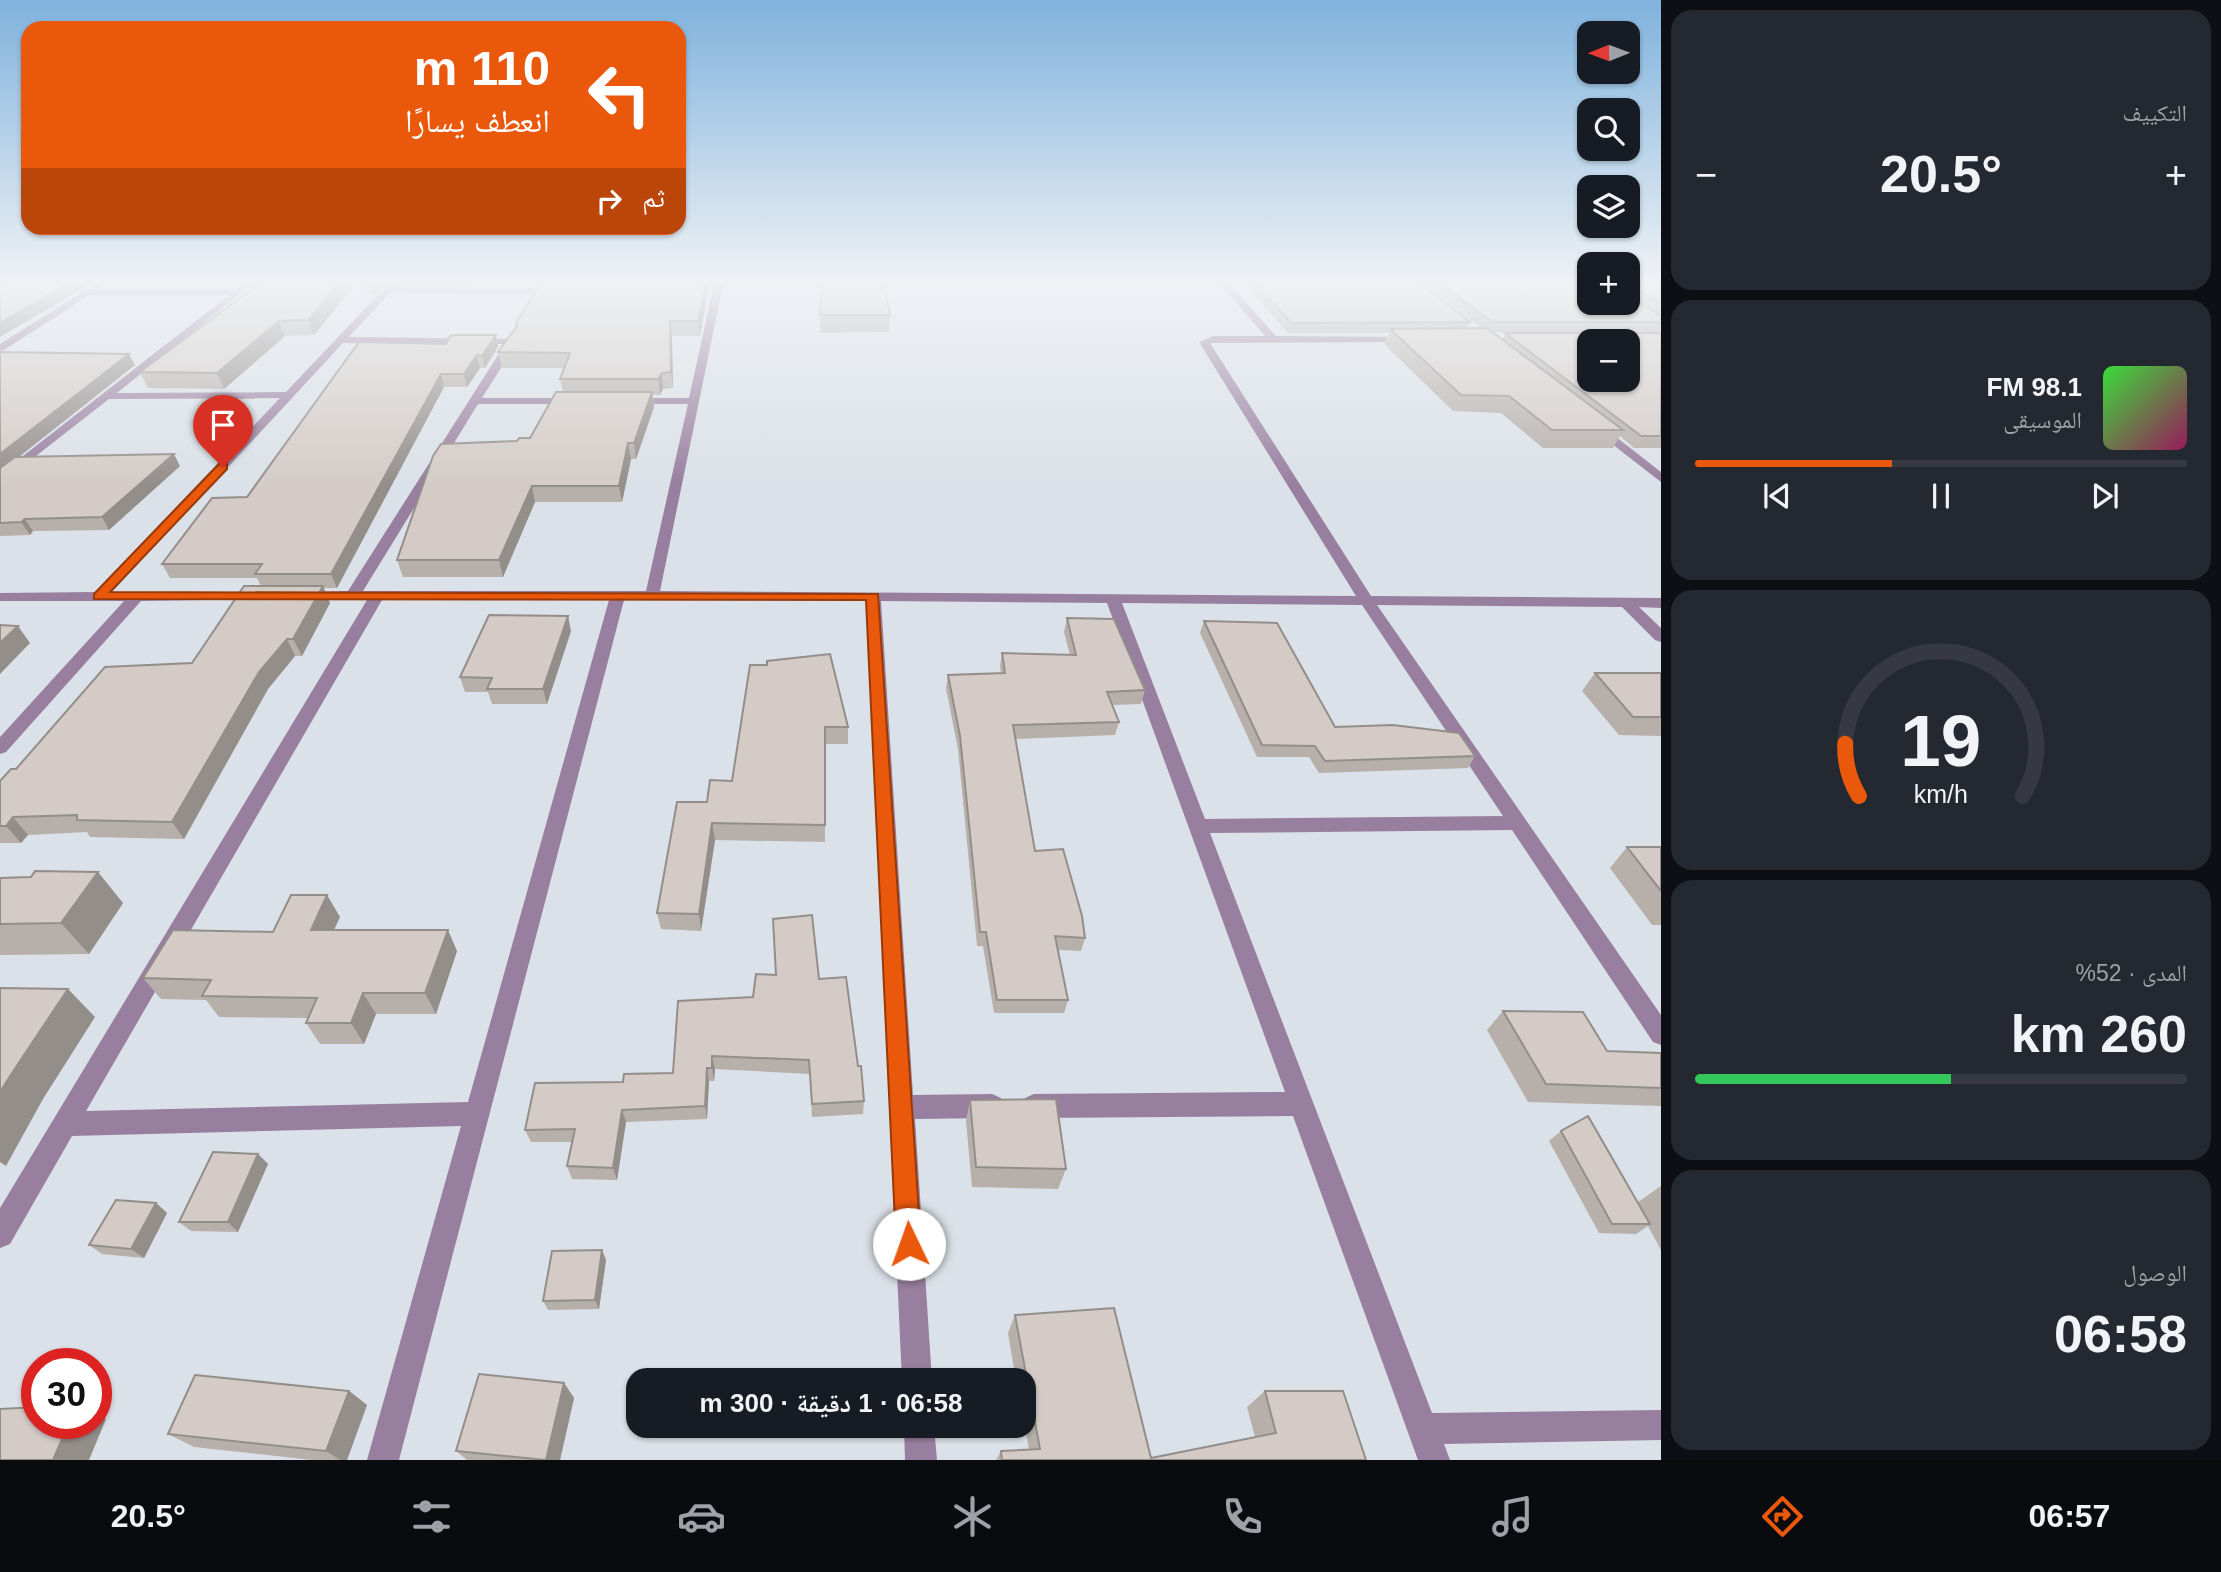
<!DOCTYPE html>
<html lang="ar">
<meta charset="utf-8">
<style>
body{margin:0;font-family:Arial,"Noto Naskh Arabic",sans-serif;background:#242831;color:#f1f3f6;direction:rtl;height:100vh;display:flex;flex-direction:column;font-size:26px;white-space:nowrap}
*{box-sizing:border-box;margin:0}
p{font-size:23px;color:#9ea1a6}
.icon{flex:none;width:38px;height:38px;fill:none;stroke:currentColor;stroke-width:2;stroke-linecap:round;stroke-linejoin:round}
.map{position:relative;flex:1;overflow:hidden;direction:ltr}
.sheet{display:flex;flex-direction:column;gap:10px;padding:10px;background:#0d0f14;width:560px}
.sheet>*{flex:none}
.guide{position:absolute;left:21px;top:21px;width:665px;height:214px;border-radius:21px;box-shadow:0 2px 5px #0004;direction:rtl;background:#ea580c;color:#fff;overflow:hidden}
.needle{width:46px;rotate:269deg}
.tools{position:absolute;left:1577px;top:21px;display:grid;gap:14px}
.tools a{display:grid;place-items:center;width:63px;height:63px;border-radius:14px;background:#171b24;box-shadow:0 2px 5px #0004;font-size:35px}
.speed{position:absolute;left:21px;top:1348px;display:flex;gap:14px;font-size:35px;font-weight:700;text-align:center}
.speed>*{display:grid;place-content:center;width:91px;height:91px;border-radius:50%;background:#171b24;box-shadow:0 2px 5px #0004;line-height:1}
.speed .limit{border:10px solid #d22;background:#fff;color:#111}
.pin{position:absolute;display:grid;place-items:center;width:60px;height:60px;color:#fff;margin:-72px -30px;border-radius:50% 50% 50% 0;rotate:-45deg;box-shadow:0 0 7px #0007}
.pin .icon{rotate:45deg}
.me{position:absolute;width:77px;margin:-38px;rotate:357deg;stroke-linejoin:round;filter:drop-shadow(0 0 5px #0008)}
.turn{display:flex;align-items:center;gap:24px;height:147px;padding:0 21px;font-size:32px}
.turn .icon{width:91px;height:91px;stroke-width:2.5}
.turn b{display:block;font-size:49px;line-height:60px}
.then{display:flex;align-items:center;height:66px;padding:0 21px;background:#0003;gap:14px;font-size:26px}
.big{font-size:52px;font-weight:700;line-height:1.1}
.sheet .card{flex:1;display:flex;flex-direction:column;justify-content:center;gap:10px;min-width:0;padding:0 24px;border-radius:21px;background:#242831}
.sheet .dial{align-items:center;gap:0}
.dial svg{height:182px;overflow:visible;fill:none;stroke:#363941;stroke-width:7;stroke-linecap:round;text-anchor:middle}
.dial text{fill:#f1f3f6;stroke:none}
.song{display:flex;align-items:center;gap:21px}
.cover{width:84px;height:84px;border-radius:10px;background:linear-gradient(135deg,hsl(120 70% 55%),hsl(330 70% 35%))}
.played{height:7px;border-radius:4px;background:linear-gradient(90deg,#ea580c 40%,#363941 40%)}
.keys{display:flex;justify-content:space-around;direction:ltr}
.heat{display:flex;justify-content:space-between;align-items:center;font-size:38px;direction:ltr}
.charge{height:10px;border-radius:5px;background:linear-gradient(90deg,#34c759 52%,#363941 0)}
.trip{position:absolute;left:626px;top:1368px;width:410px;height:70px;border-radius:21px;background:#171b24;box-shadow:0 2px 5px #0004;font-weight:700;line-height:70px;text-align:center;direction:rtl}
.menu{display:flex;height:112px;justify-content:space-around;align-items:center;background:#090b0e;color:#9ea1a6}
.menu .icon{width:49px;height:49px}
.menu .active{color:#ea580c}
.menu b{font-size:32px;color:#f1f3f6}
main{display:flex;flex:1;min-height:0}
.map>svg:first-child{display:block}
</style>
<main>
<section class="sheet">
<div class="card"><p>التكييف</p>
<div class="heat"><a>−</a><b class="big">20.5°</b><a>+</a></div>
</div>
<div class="card">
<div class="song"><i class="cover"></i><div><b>98.1 FM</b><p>الموسيقى</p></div></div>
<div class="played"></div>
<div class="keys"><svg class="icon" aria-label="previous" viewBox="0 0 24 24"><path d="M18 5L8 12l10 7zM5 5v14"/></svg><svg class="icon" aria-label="pause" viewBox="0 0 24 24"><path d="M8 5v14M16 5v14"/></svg><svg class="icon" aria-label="next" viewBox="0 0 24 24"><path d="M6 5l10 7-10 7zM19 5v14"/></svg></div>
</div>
<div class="card dial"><svg viewBox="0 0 100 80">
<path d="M14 69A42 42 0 1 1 86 69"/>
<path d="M14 69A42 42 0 0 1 8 46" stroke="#ea580c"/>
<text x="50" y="56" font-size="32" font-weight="700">19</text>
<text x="50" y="72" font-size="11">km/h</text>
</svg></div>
<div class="card"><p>المدى · 52%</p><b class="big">260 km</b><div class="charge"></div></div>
<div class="card"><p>الوصول</p><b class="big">06:58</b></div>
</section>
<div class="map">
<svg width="1661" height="1460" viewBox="0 0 1661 1460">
<rect width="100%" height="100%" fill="#dbe1e8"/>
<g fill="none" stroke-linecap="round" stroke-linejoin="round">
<!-- street -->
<path fill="#997f9f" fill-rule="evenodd" d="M 247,280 L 257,280 L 117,393 L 286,392 L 392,280 L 401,280 L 395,287 L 541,288 L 546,291 L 541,294 L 390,293 L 349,337 L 517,339 L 518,341 L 482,398 L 575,398 L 581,401 L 575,404 L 478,404 L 363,591 L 646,591 L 688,404 L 631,404 L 625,401 L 631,398 L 689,398 L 715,280 L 724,280 L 660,591 L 1356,596 L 1199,342 L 1213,336 L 1265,336 L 1217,280 L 1226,280 L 1276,336 L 1414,337 L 1414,341 L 1410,342 L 1210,343 L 1371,596 L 1661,598 L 1661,608 L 1639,607 L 1661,628 L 1661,642 L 1655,640 L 1622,607 L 1377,605 L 1661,1015 L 1661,1045 L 1653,1042 L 1512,830 L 1210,833 L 1432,1413 L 1661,1410 L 1661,1440 L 1444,1444 L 1450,1460 L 1418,1460 L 1293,1116 L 1034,1118 L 1025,1114 L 1022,1106 L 1025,1098 L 1034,1094 L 1285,1092 L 1107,603 L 881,601 L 913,1095 L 992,1094 L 1001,1098 L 1004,1106 L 1001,1114 L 992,1118 L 915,1119 L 932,1381 L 902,1381 L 866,601 L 624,600 L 399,1460 L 367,1460 L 461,1126 L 72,1136 L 10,1244 L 0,1248 L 0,1208 L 367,600 L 303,600 L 296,596 L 303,592 L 348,591 L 505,344 L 343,343 L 112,592 L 261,592 L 266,593 L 268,596 L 266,599 L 141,601 L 6,752 L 0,754 L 0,737 L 124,601 L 0,601 L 0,593 L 95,592 L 280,398 L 109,399 L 0,484 L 0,474 L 229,295 L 90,295 L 4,350 L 0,351 L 0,344 L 95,284 L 101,284 L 99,289 L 236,289 ZM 382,600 L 609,600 L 468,1102 L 86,1111 ZM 1122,603 L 1362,605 L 1503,816 L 1205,819 Z
M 1594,426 L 1602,426 L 1661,472 L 1661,482 L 1594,430 Z
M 904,1426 L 934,1426 L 937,1460 L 905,1460 Z"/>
</g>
<!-- wall -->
<path fill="#b6afaa" d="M 0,280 L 224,280 L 219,284 Z
M 264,280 L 389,280 L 373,296 L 356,283 L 314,335 L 285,336 L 224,389 L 148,388 L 140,372 Z
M 400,280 L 540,280 L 536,285 L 401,284 Z
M 1241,280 L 1417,280 L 1470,322 L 1467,328 L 1481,328 L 1420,280 L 1661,280 L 1661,332 L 1493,332 L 1502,340 L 1505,333 L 1661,333 L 1661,448 L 1634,448 L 1620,436 L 1613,448 L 1543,448 L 1501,413 L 1453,411 L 1384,344 L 1389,333 L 1288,333 Z
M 708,291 L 700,336 L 672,336 L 673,388 L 663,389 L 660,395 L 653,395 L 654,407 L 636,459 L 631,459 L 622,502 L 535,502 L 503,577 L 403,577 L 397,560 L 517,441 L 530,438 L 563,392 L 560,379 L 564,368 L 502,368 L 498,352 L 517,327 L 516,323 Z
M 820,315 L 890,315 L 889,332 L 820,333 Z
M 496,335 L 498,347 L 485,368 L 480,368 L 467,387 L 444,387 L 337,588 L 324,588 L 330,603 L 302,656 L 295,656 L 268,689 L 184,839 L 90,837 L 87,832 L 28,835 L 21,843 L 0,843 L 0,781 L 16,769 L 192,663 L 261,586 L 257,578 L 170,578 L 162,564 L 446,344 Z
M 0,352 L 135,365 L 18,457 L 180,466 L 109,530 L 33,531 L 30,535 L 0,536 Z
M 1067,618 L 1145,690 L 1141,704 L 1112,705 L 1119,722 L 1115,735 L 1015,739 L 1035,851 L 1085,938 L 1081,951 L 1058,950 L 1068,1000 L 1064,1013 L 994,1013 L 983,946 L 977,946 L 958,749 L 946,688 L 948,675 L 1001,673 L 1000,666 L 1002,653 L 1070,655 L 1064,632 Z
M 1204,621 L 1335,727 L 1475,756 L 1468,768 L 1319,773 L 1309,757 L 1257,757 L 1200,633 Z
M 571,631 L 547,704 L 492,704 L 488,692 L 465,692 L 460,677 Z
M 750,665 L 848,727 L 848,744 L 825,744 L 825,842 L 715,840 L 701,931 L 661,929 L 657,913 L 732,781 Z
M 1595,673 L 1661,673 L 1661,736 L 1619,735 L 1582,691 Z
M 1627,847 L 1661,847 L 1661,925 L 1652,925 L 1610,868 Z
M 0,878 L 123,903 L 89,954 L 0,955 Z
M 340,917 L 334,930 L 457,951 L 436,1014 L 376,1014 L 364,1044 L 320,1044 L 306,1023 L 308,1018 L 219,1017 L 206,1000 L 161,999 L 143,978 L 273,932 Z
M 819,979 L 858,1066 L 864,1101 L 863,1114 L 812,1117 L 810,1074 L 715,1069 L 714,1081 L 709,1081 L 707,1119 L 626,1122 L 617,1180 L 572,1179 L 567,1166 L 572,1142 L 531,1142 L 525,1130 L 623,1082 L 673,1073 L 753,997 Z
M 1503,1011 L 1607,1051 L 1661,1053 L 1661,1106 L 1528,1102 L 1487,1030 Z
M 970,1100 L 1066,1169 L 1058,1189 L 972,1187 L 966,1121 Z
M 1561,1131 L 1638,1202 L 1661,1186 L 1661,1250 L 1648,1226 L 1636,1234 L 1599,1233 L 1549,1141 Z
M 258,1154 L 268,1164 L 238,1232 L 191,1231 L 179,1222 Z
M 156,1203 L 167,1213 L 144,1258 L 102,1254 L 89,1245 Z
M 602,1250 L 606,1260 L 599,1309 L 548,1310 L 543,1301 Z
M 1015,1315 L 1151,1458 L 1255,1437 L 1247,1407 L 1265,1391 L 1366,1460 L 996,1460 L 1001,1451 L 1029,1449 L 1024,1422 L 1024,1381 L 1016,1381 L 1008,1333 Z
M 564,1383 L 574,1398 L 560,1460 L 467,1460 L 456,1451 Z
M 349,1391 L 367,1405 L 347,1460 L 312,1460 L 194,1447 L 168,1434 Z"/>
<!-- shaded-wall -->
<path fill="#948e8b" d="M 74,280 L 93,280 L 94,282 L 0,337 L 0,323 Z
M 342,280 L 355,280 L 356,283 L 314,335 L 308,320 Z
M 370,280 L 389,280 L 373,296 L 369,282 Z
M 706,280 L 707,280 L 708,291 L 700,336 L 698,321 Z
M 1635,289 L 1629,299 L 1628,299 L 1628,290 Z
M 279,321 L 285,336 L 224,389 L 217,373 Z
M 670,321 L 672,336 L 673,388 L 671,372 Z
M 496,335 L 498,347 L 485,368 L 482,356 Z
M 129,354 L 135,365 L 0,472 L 0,454 Z
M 477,355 L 480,368 L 467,387 L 464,374 Z
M 662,373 L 663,389 L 660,395 L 658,379 Z
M 441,374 L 444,387 L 337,588 L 331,574 Z
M 652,392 L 654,407 L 636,459 L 634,443 Z
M 628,443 L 631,459 L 622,502 L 619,486 Z
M 174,454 L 180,466 L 109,530 L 102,517 Z
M 532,486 L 535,502 L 503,577 L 499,560 Z
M 25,519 L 33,531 L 30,535 L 21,522 Z
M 323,586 L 330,603 L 302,656 L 293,639 Z
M 568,616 L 571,631 L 547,704 L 543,689 Z
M 18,626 L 30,643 L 0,674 L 0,643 Z
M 287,639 L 295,656 L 268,689 L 184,839 L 172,822 L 259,672 Z
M 13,817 L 28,835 L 21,843 L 6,826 Z
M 712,823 L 715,840 L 701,931 L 699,914 Z
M 98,872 L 123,903 L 89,954 L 61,923 Z
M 327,895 L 340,917 L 324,951 L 311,930 Z
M 448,930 L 457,951 L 436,1014 L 425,993 Z
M 68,989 L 95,1017 L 43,1099 L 6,1166 L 0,1162 L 0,1092 L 12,1073 Z
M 363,993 L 376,1014 L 364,1044 L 351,1023 Z
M 712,1056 L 715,1069 L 714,1081 L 712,1068 Z
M 707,1068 L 709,1081 L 707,1119 L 705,1106 Z
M 622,1110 L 626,1122 L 617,1180 L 613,1168 Z
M 258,1154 L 268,1164 L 238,1232 L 228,1222 Z
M 156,1203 L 167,1213 L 144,1258 L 131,1249 Z
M 602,1250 L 606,1260 L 599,1309 L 595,1300 Z
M 564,1383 L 574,1398 L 560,1460 L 546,1460 Z
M 349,1391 L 367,1405 L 347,1460 L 340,1460 L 326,1451 Z
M 96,1414 L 106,1419 L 89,1460 L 53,1460 L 69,1423 L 96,1423 Z"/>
<!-- building -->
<path fill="#d4cbc6" stroke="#948e8b" stroke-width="2" fill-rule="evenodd" d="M 0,280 L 74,280 L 0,323 Z
M 264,280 L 342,280 L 308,320 L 279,321 L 217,373 L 140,372 Z
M 543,280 L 706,280 L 698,321 L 670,321 L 671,372 L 662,373 L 658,379 L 560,379 L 570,353 L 498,352 L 517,326 L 516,323 Z
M 822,280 L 883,280 L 890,315 L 820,315 Z
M 1252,280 L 1417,280 L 1470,322 L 1291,323 Z
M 1436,280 L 1589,280 L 1589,303 L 1628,303 L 1628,296 L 1661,316 L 1661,322 L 1492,322 Z
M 1628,280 L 1661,280 L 1661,304 L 1635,289 L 1628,290 Z
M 1487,328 L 1623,430 L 1552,430 L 1509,396 L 1461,395 L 1390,329 Z
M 1505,333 L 1661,333 L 1661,436 L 1641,436 ZM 1589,341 L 1628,341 L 1628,380 L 1589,380 Z
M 456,335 L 496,335 L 482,356 L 477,355 L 464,374 L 441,374 L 331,574 L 255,574 L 262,564 L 162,564 L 212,498 L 247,497 L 359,342 L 446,344 L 450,336 Z
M 0,352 L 129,354 L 0,454 Z
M 556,392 L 652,392 L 634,443 L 628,443 L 619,486 L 532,486 L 499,560 L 397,560 L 433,456 L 441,444 L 517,441 L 519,438 L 530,438 Z
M 174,454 L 102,517 L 25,519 L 21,522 L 0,523 L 0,468 L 15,457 Z
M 244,586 L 323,586 L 293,639 L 287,639 L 259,672 L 172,822 L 77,820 L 77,815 L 13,817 L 6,826 L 0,826 L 0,781 L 11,769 L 16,769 L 105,667 L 192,663 Z
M 489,615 L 568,616 L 543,689 L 487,689 L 492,678 L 460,677 Z
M 1067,618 L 1114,619 L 1145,690 L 1107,692 L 1119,722 L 1013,725 L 1035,851 L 1063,849 L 1082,916 L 1085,938 L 1055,936 L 1068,1000 L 997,1000 L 986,932 L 980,932 L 960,736 L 948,675 L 1005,673 L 1002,653 L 1076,655 Z
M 1204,621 L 1277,623 L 1335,727 L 1393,725 L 1459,733 L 1475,756 L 1325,761 L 1315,746 L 1262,745 Z
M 0,625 L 18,626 L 0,643 Z
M 830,654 L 848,727 L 825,727 L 825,825 L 712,823 L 699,914 L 657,913 L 677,802 L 707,802 L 710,780 L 732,781 L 750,665 L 767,665 L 767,661 Z
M 1595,673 L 1661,673 L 1661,717 L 1633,717 Z
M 1627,847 L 1661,847 L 1661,891 Z
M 35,871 L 98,872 L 61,923 L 0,924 L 0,878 L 31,877 Z
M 291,895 L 327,895 L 311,930 L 448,930 L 425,993 L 363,993 L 351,1023 L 306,1023 L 317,998 L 202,996 L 211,980 L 143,978 L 173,930 L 273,932 Z
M 812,915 L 819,979 L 846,977 L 858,1066 L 861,1066 L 864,1101 L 812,1104 L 809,1060 L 712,1056 L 712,1068 L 707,1068 L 705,1106 L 622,1110 L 613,1168 L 567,1166 L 575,1129 L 525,1130 L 535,1083 L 623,1082 L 624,1074 L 673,1073 L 678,1001 L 753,997 L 756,974 L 776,975 L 773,919 Z
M 0,988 L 68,989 L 12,1073 L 0,1092 Z
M 1503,1011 L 1583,1012 L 1607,1051 L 1661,1053 L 1661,1088 L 1546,1084 Z
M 1056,1099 L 1066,1169 L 976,1167 L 970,1100 Z
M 1588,1116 L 1650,1224 L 1612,1224 L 1561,1131 Z
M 213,1152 L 258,1154 L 228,1222 L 179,1222 Z
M 116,1200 L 156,1203 L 131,1249 L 89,1245 Z
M 602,1250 L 595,1300 L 543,1301 L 552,1251 Z
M 1114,1308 L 1151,1458 L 1276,1433 L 1265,1391 L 1343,1391 L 1366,1460 L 1002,1460 L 1001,1451 L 1040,1449 L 1015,1315 Z
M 479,1374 L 564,1383 L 546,1460 L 456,1451 Z
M 195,1375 L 349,1391 L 326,1451 L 168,1434 Z
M 37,1407 L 37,1423 L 69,1423 L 53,1460 L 0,1460 L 0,1409 Z"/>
<!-- sky -->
<linearGradient id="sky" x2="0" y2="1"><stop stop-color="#7fb2dd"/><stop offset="0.58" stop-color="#eff2f5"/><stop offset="1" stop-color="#eff2f5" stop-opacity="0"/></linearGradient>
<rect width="1661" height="485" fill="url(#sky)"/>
<!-- route -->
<path fill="#ea580c" stroke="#983908" stroke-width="2" d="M 223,463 L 227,464 L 227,469 L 110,592 L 878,594 L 921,1244 L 918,1253 L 909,1256 L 900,1253 L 896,1244 L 866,600 L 94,599 L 94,594 L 219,464 Z"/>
</svg>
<div class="tools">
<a><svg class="needle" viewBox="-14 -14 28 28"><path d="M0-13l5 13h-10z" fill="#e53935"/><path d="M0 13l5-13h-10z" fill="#9ea1a6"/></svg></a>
<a><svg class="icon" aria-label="search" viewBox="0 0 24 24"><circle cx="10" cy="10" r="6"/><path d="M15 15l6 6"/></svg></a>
<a><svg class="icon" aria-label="layers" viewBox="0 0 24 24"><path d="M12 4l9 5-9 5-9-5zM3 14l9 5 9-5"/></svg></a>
<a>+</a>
<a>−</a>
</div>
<div class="speed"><div class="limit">30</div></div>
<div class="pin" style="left:223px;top:467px;background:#d93025"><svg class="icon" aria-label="arrive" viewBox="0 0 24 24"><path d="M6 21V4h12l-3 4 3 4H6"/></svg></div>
<svg class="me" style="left:909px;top:1244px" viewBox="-20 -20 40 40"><circle r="19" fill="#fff"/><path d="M0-13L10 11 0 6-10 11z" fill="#ea580c"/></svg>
<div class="trip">06:58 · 1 دقيقة · 300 m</div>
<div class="guide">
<div class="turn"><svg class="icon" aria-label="left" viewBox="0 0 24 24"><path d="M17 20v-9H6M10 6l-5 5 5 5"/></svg><div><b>110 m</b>انعطف يسارًا</div></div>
<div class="then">ثم<svg class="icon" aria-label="right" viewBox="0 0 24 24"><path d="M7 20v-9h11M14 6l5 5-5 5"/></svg></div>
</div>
</div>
</main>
<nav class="menu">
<b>06:57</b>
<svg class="icon active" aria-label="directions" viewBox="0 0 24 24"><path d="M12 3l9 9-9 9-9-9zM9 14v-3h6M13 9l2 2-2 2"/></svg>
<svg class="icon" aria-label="music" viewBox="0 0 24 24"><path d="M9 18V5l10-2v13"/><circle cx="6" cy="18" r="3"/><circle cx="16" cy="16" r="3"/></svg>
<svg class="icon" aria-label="phone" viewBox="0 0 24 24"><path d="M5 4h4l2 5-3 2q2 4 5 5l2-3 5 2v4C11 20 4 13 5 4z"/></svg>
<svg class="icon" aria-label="climate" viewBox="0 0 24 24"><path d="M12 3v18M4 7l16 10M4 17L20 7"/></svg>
<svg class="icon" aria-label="car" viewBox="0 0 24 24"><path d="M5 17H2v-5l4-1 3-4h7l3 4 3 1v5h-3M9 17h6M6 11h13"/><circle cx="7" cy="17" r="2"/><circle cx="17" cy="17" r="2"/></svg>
<svg class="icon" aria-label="filters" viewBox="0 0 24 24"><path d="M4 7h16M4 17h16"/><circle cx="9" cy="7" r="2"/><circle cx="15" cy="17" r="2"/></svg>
<b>20.5°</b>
</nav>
